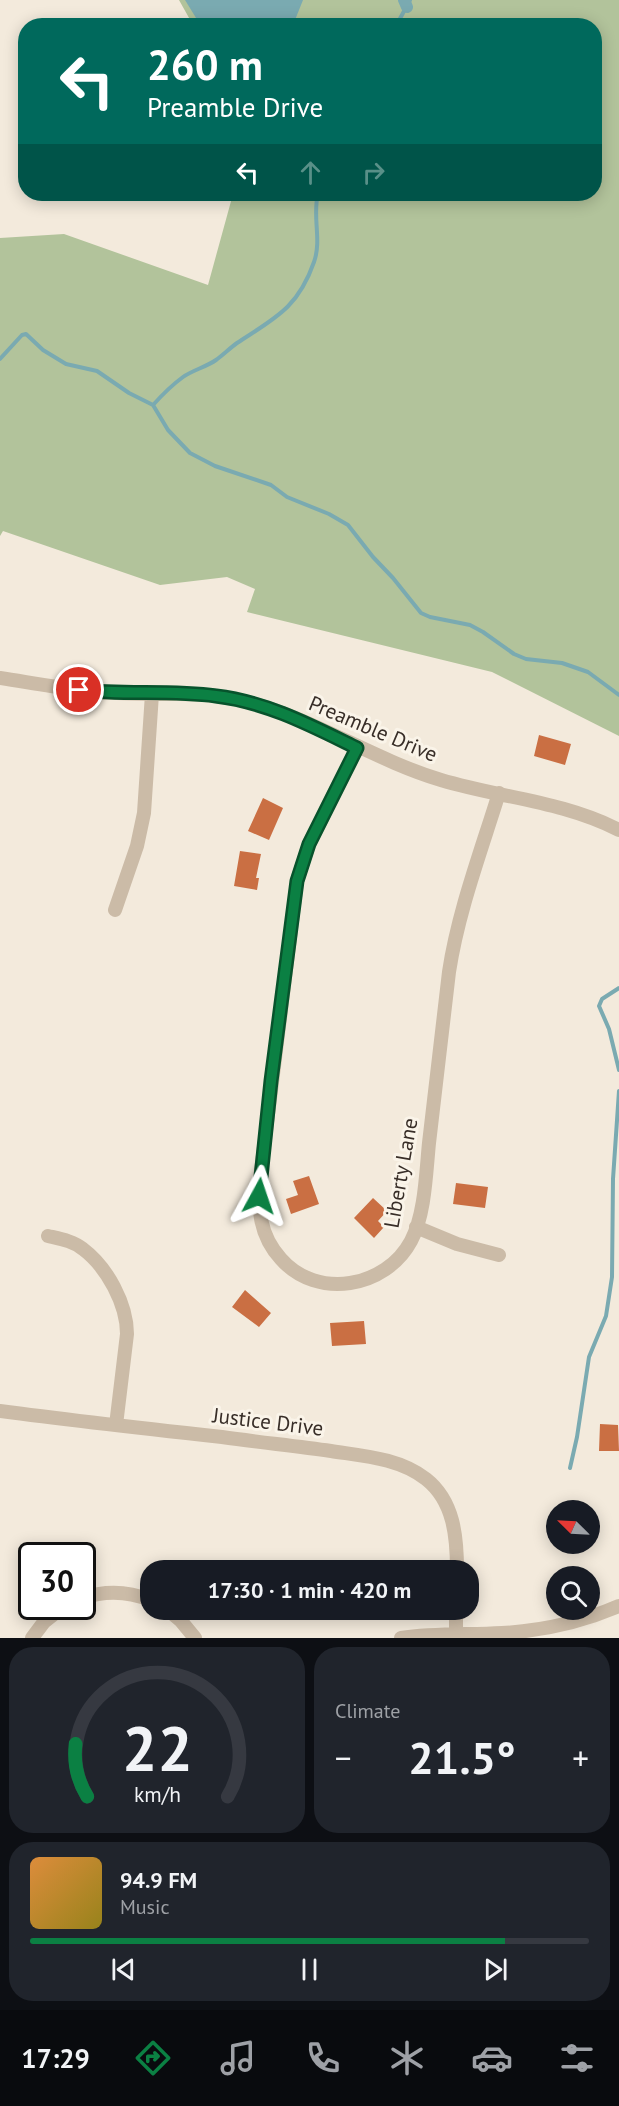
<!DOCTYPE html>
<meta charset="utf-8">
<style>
body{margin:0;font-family:"PT Sans",sans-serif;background:#20242c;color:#f1f3f6;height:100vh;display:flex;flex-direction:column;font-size:22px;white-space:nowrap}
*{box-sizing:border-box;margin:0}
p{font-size:20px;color:#9ea1a6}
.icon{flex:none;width:33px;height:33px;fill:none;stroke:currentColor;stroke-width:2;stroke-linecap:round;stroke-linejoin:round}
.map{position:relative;height:1638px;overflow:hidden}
.side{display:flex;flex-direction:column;gap:9px;padding:9px;background:#0d0f14;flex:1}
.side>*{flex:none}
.guide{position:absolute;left:18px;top:18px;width:584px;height:183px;border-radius:24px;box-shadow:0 3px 15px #0003;background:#00695c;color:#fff;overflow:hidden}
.needle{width:39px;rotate:294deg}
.tools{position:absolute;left:546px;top:1500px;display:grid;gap:12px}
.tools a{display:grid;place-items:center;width:54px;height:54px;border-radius:50%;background:#171b24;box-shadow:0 3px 15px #0003;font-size:30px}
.speed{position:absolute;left:18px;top:1542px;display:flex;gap:12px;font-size:30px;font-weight:700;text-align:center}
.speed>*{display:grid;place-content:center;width:78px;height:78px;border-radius:50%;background:#171b24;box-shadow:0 3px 15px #0003;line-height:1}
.speed .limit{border:3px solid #111;border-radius:9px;background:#fff;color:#111}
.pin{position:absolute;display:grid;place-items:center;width:51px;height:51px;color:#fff;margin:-26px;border:3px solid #fff;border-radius:50%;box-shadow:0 2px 6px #0007}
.me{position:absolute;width:66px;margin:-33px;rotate:5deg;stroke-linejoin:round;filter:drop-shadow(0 0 4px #0008)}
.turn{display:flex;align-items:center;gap:21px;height:126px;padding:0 30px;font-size:27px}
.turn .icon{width:78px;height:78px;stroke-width:2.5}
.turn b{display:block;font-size:42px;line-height:51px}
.lanes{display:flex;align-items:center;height:57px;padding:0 30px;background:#0003;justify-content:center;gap:30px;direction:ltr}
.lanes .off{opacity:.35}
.big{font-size:45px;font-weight:700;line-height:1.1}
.side .card{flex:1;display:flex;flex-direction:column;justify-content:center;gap:9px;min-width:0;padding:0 21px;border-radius:24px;background:#20242c}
.side .dial{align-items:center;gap:0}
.dial svg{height:156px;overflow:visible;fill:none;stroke:#363941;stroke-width:7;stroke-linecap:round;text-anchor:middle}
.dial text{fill:#f1f3f6;stroke:none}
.song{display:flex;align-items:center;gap:18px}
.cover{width:72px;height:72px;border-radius:9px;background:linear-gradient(135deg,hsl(30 70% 55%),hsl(50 70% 35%))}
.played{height:6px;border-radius:3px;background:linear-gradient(90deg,#0b8043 85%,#363941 85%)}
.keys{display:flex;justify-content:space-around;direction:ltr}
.heat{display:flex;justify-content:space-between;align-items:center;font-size:33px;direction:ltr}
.side .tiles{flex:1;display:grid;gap:9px;grid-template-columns:1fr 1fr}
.card:last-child{grid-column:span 2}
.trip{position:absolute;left:140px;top:1560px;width:339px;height:60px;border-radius:24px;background:#171b24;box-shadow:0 3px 15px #0003;font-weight:700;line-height:60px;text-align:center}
.dock{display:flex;height:96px;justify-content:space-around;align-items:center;background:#090b0e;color:#9ea1a6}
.dock .icon{width:42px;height:42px}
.dock .current{color:#0b8043}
.dock b{font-size:27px;color:#f1f3f6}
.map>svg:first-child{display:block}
</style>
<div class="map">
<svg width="619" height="1638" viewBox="0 0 619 1638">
<rect width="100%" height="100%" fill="#f3eadc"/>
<!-- green -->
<path fill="#b2c39b" d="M 179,0 L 619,0 L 619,736 L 492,672 L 247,612 L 255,589 L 227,577 L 160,585 L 3,531 L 0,536 L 0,238 L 64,234 L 208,285 L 233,194 L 594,194 L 594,26 L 193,25 Z"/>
<!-- water -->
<path fill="#7aaab1" d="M 185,0 L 303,0 L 293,25 L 201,26 Z"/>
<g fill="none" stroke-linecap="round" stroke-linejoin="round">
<!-- stream -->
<path stroke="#7aaab1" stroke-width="4" d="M 396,26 L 410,0
M 0,359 L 22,335 L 26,334 L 43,350 L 66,364 L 97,371 L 129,393 L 153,405 L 168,430 L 190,453 L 215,466 L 271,485 L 287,497 L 329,514 L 348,525 L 373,557 L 393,578 L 421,613 L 430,617 L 470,625 L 483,632 L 514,654 L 526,659 L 562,663 L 588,672 L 619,695
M 153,405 C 162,395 172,385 183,377 C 193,370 206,367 216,360 C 223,355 230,348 237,343 C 275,318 298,308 314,262 C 322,240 312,216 318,194
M 619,988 L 602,999 L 599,1006 L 609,1029 L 619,1070
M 570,1468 L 577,1437 L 589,1357 L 606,1316 L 612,1277 L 613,1179 L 619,1091"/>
<!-- canal -->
<path stroke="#7aaab1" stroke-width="12" d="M 404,0 L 407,7"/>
</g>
<!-- building -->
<path fill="#ca6f43" d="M 539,735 L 571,744 L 565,765 L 534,756 Z
M 263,798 L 283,808 L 269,840 L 248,831 Z
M 240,851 L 261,854 L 256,878 L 259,878 L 257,890 L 234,886 Z
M 309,1176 L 319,1204 L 291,1214 L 286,1199 L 298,1195 L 293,1181 Z
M 456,1183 L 488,1187 L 485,1208 L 453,1204 Z
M 373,1198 L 387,1211 L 378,1221 L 384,1227 L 374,1238 L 354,1218 Z
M 245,1290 L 271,1313 L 259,1327 L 232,1307 Z
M 364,1321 L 366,1344 L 332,1346 L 330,1323 Z
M 600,1424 L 618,1425 L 619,1451 L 599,1451 Z"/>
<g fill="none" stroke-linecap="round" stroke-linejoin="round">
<!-- minor -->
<path stroke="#cbbba7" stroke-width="14" d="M 0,678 C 39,684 78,692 117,693 C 158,695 199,691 239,700 C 309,715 371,759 441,780 C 501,798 562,801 619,830
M 357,748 L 309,844 L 297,881 L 260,1179 C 258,1209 259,1235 281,1259 C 317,1300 386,1288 411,1241 C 425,1215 426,1173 429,1143 C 436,1086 442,1029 449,972 C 458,912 481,851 499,793
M 115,910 L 137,846 L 144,813 L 152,694
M 416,1227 L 457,1244 L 499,1255
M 48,1236 C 61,1239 73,1241 83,1249 C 107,1267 127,1304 127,1334 L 116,1425
M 0,1411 C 74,1421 148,1429 222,1437 C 258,1442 295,1446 331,1451 C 363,1456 399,1458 426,1479 C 454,1501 457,1537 457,1570
M 82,1598 C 106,1590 128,1591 150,1600
M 168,1610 L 181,1621 L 195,1638
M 456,1634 L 456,1610
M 32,1638 L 44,1622 L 64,1606
M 401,1638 C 435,1633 468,1635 502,1633 C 542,1631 582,1622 619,1606"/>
</g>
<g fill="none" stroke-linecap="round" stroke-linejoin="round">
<defs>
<path id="route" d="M 79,690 C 125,695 171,690 216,696 C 267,702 312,726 357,748 L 309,844 L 297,881 L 271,1081 L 259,1196"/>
</defs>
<!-- route casing -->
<use href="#route" stroke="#07532c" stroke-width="15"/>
<!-- route -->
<use href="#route" stroke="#0b8043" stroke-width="10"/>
</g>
<g text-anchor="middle" stroke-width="6" stroke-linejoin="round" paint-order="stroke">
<!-- street labels -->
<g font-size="21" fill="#382e28" stroke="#faf4e9">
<text transform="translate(373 729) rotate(23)" y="7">Preamble Drive</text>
<text transform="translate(401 1173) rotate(-80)" y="7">Liberty Lane</text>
<text transform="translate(268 1422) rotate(7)" y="7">Justice Drive</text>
</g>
</g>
</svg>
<div class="tools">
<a><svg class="needle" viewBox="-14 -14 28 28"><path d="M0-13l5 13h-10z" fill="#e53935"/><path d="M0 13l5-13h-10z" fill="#9ea1a6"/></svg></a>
<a><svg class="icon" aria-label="search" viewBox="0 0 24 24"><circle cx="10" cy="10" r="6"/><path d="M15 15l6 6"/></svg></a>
</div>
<div class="speed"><div class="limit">30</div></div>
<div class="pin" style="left:79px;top:690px;background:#d93025"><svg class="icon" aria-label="arrive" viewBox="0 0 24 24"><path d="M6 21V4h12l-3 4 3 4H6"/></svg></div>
<svg class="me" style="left:259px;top:1196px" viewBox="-20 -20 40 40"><path d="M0-17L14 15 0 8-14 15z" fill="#0b8043" stroke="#fff" stroke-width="4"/></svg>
<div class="trip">17:30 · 1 min · 420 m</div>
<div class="guide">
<div class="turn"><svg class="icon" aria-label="left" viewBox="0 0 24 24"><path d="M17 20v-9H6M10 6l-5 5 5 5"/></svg><div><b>260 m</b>Preamble Drive</div></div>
<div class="lanes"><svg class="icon" aria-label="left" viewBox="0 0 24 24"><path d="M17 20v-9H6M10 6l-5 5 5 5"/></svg><svg class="icon off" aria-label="ahead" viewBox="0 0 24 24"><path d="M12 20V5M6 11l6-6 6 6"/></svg><svg class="icon off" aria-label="right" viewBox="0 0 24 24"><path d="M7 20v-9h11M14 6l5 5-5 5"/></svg></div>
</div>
</div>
<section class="side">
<div class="tiles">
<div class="card dial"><svg viewBox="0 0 100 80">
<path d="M14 69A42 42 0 1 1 86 69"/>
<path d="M14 69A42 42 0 0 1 8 42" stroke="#0b8043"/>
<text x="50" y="56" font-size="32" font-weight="700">22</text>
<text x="50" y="72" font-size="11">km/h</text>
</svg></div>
<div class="card"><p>Climate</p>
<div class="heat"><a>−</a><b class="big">21.5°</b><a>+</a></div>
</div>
<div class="card">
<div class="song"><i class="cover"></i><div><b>94.9 FM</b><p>Music</p></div></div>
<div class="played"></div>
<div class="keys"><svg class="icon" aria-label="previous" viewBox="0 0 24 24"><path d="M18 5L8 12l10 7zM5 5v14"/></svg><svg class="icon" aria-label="pause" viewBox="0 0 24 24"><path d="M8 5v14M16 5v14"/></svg><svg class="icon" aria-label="next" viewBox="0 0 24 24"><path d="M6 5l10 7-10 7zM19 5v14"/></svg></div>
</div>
</div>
</section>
<nav class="dock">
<b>17:29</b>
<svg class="icon current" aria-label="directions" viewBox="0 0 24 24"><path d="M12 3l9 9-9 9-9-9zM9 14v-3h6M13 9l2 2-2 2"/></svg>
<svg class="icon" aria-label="music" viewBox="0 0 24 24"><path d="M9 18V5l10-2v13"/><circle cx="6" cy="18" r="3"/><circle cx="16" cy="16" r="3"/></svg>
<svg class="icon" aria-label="phone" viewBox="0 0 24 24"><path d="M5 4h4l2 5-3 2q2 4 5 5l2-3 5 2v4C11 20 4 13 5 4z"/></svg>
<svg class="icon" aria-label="climate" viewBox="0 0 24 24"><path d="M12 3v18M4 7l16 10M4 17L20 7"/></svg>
<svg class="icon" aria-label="car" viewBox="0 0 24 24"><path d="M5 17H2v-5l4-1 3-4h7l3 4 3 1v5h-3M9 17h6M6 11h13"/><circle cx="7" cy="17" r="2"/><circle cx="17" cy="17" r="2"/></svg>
<svg class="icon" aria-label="filters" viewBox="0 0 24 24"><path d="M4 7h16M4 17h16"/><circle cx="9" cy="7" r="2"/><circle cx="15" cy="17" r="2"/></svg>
</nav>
